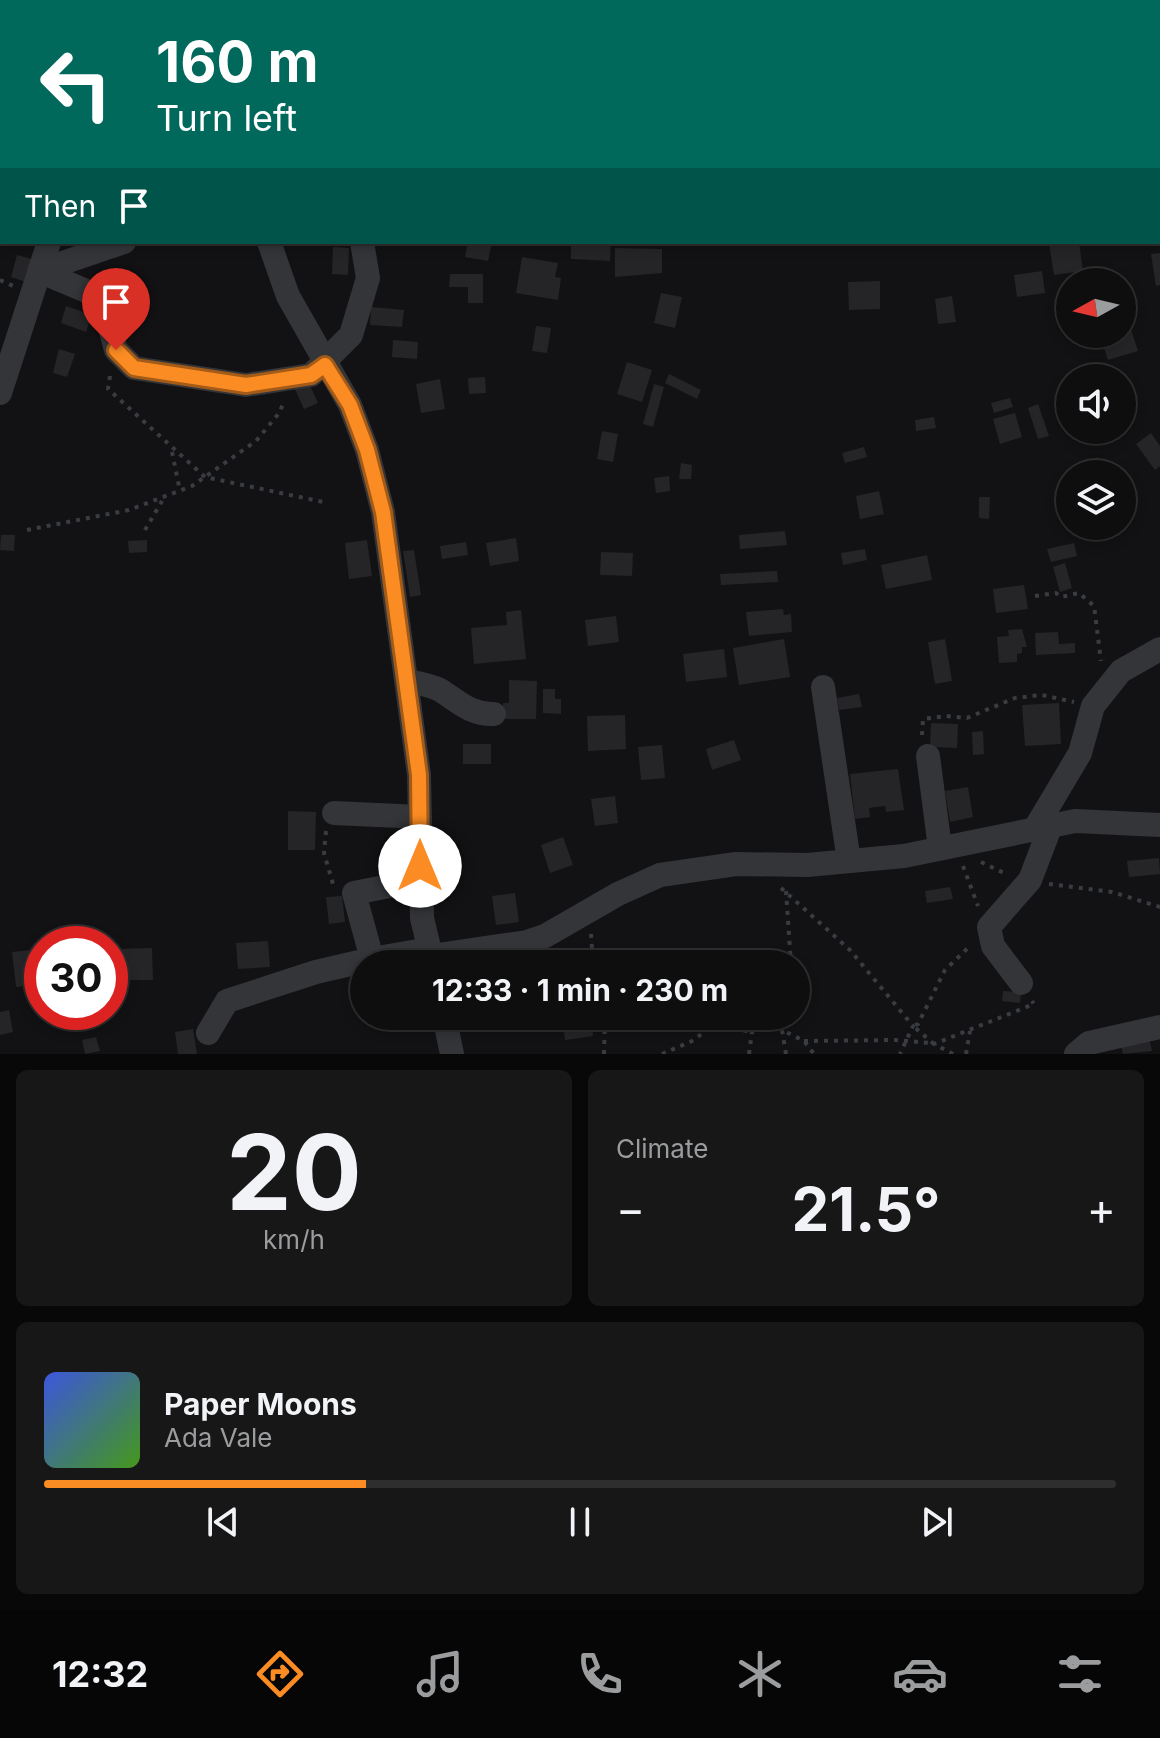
<!DOCTYPE html>
<meta charset="utf-8">
<style>
body{margin:0;font-family:Inter,sans-serif;background:#171718;color:#f1f3f6;height:100vh;display:flex;flex-direction:column;font-size:30px;white-space:nowrap}
*{box-sizing:border-box;margin:0}
p{font-size:26px;color:#9b9c9e}
.icon{flex:none;width:44px;height:44px;fill:none;stroke:currentColor;stroke-width:2;stroke-linecap:round;stroke-linejoin:round}
.map{position:relative;height:1054px;overflow:hidden}
.panel{display:flex;flex-direction:column;gap:16px;padding:16px;background:#080808;flex:1}
.panel>*{flex:none}
.hud{position:absolute;left:0px;top:0px;width:1160px;height:244px;box-shadow:0 4px 12px #0003,0 0 0 2px #2e2e2f;background:#00695c;color:#fff;overflow:hidden}
.needle{width:52px;rotate:262deg}
.controls{position:absolute;left:1056px;top:268px;display:grid;gap:16px}
.controls a{display:grid;place-items:center;width:80px;height:80px;border-radius:50%;background:#0e0e0f;box-shadow:0 4px 12px #0003,0 0 0 2px #2e2e2f;font-size:40px}
.speed{position:absolute;left:24px;top:926px;display:flex;gap:16px;font-size:40px;font-weight:700;text-align:center}
.speed>*{display:grid;place-content:center;width:104px;height:104px;border-radius:50%;background:#0e0e0f;box-shadow:0 4px 12px #0003,0 0 0 2px #2e2e2f;line-height:1}
.speed .limit{border:12px solid #d22;background:#fff;color:#111}
.pin{position:absolute;display:grid;place-items:center;width:68px;height:68px;color:#fff;margin:-82px -34px;border-radius:50% 50% 50% 0;rotate:-45deg;box-shadow:0 0 8px #0007}
.pin .icon{rotate:45deg}
.me{position:absolute;width:88px;margin:-44px;rotate:0deg;stroke-linejoin:round;filter:drop-shadow(0 0 6px #0008)}
.turn{display:flex;align-items:center;gap:28px;height:168px;padding:0 24px;font-size:36px}
.turn .icon{width:104px;height:104px;stroke-width:2.5}
.turn b{display:block;font-size:56px;line-height:68px}
.then{display:flex;align-items:center;height:76px;padding:0 24px;background:#0003;gap:16px;font-size:30px}
.big{font-size:60px;font-weight:700;line-height:1.1}
.panel .widget{flex:1;display:flex;flex-direction:column;justify-content:center;gap:12px;min-width:0;padding:0 28px;border-radius:12px;background:#171718}
.panel .dial{align-items:center;gap:0}
.dial b{font-size:104px;line-height:1}
.song{display:flex;align-items:center;gap:24px}
.cover{width:96px;height:96px;border-radius:12px;background:linear-gradient(135deg,hsl(230 70% 55%),hsl(100 70% 35%))}
.played{height:8px;border-radius:4px;background:linear-gradient(90deg,#fb8c23 30%,#2e2e2f 30%)}
.keys{display:flex;justify-content:space-around;direction:ltr}
.heat{display:flex;justify-content:space-between;align-items:center;font-size:44px;direction:ltr}
.panel .tiles{flex:1;display:grid;gap:16px;grid-template-columns:1fr 1fr}
.widget:last-child{grid-column:span 2}
.trip{position:absolute;left:350px;top:950px;width:460px;height:80px;border-radius:40px;background:#0e0e0f;box-shadow:0 4px 12px #0003,0 0 0 2px #2e2e2f;font-weight:700;line-height:80px;text-align:center}
.tab-bar{display:flex;height:128px;justify-content:space-around;align-items:center;background:#060606;color:#9b9c9e}
.tab-bar .icon{width:56px;height:56px}
.tab-bar .on{color:#fb8c23}
.tab-bar b{font-size:36px;color:#f1f3f6}
.map>svg:first-child{display:block}
</style>
<div class="map">
<svg width="1160" height="1054" viewBox="0 0 1160 1054">
<rect width="100%" height="100%" fill="#121214"/>
<!-- building -->
<path fill="#252528" d="M 468,242 L 492,242 L 488,261 L 465,257 Z
M 571,242 L 611,242 L 610,261 L 571,259 Z
M 1060,242 L 1079,242 L 1083,271 L 1054,275 L 1049,243 Z
M 333,247 L 349,248 L 348,275 L 332,274 Z
M 615,248 L 662,249 L 662,273 L 615,277 Z
M 1160,253 L 1160,285 L 1156,286 L 1151,254 Z
M 17,255 L 32,259 L 26,282 L 11,277 Z
M 522,257 L 558,263 L 555,277 L 561,278 L 558,300 L 516,293 Z
M 1042,271 L 1045,293 L 1017,297 L 1014,275 Z
M 450,274 L 483,274 L 483,303 L 468,303 L 468,287 L 449,287 Z
M 880,281 L 880,309 L 849,310 L 848,282 Z
M 661,293 L 682,297 L 675,328 L 654,323 Z
M 952,296 L 956,322 L 938,324 L 935,299 Z
M 66,306 L 92,315 L 86,332 L 61,323 Z
M 371,307 L 404,310 L 402,327 L 370,325 Z
M 1128,320 L 1138,351 L 1108,360 L 1099,334 L 1122,334 L 1122,322 Z
M 536,326 L 551,328 L 547,353 L 532,351 Z
M 393,340 L 418,342 L 417,359 L 392,357 Z
M 59,349 L 75,354 L 67,377 L 53,373 Z
M 627,362 L 652,370 L 642,402 L 617,394 Z
M 669,374 L 701,390 L 697,399 L 665,383 Z
M 485,377 L 486,393 L 469,394 L 468,378 Z
M 440,379 L 445,409 L 421,413 L 416,384 Z
M 308,381 L 318,403 L 304,409 L 294,387 Z
M 654,384 L 664,387 L 653,427 L 643,424 Z
M 1010,398 L 1013,407 L 994,413 L 991,403 Z
M 1038,404 L 1049,436 L 1038,439 L 1028,408 Z
M 1015,413 L 1022,437 L 1000,444 L 993,419 Z
M 934,417 L 936,428 L 916,431 L 915,420 Z
M 602,431 L 618,434 L 613,462 L 597,459 Z
M 1151,433 L 1160,446 L 1160,466 L 1155,470 L 1136,444 Z
M 864,447 L 867,457 L 845,463 L 842,453 Z
M 1097,457 L 1106,474 L 1078,474 L 1076,470 Z
M 681,463 L 692,465 L 691,479 L 679,479 Z
M 669,476 L 670,491 L 656,493 L 654,478 Z
M 879,491 L 884,514 L 860,519 L 856,496 Z
M 979,497 L 990,497 L 989,519 L 979,518 Z
M 785,531 L 787,545 L 740,549 L 739,535 Z
M 1,535 L 15,535 L 14,551 L 0,550 Z
M 516,538 L 519,561 L 490,566 L 486,543 Z
M 147,540 L 147,552 L 129,553 L 128,541 Z
M 367,540 L 372,576 L 349,579 L 345,543 Z
M 466,542 L 468,555 L 442,559 L 440,546 Z
M 1074,543 L 1077,556 L 1051,562 L 1047,549 Z
M 865,549 L 867,560 L 843,565 L 841,553 Z
M 414,550 L 421,595 L 410,597 L 403,551 Z
M 601,552 L 633,553 L 632,576 L 600,575 Z
M 927,555 L 932,580 L 886,589 L 881,565 Z
M 1065,563 L 1072,588 L 1060,592 L 1053,567 Z
M 777,571 L 778,582 L 721,585 L 720,574 Z
M 1024,585 L 1028,609 L 996,613 L 993,589 Z
M 783,609 L 784,615 L 791,614 L 792,632 L 749,636 L 746,612 Z
M 521,610 L 526,659 L 474,664 L 471,628 L 507,625 L 506,612 Z
M 616,616 L 619,642 L 588,646 L 585,620 Z
M 1022,629 L 1027,647 L 1022,647 L 1022,653 L 1017,654 L 1017,662 L 999,663 L 997,637 L 1009,636 L 1008,630 Z
M 1058,632 L 1059,644 L 1075,643 L 1075,653 L 1036,655 L 1035,633 Z
M 784,639 L 790,677 L 739,685 L 733,648 Z
M 945,639 L 952,681 L 935,684 L 928,642 Z
M 724,649 L 727,677 L 686,682 L 683,654 Z
M 509,680 L 537,681 L 536,719 L 503,719 L 503,703 L 509,703 Z
M 543,689 L 555,689 L 555,699 L 561,699 L 561,714 L 543,713 Z
M 859,694 L 862,707 L 839,710 L 837,698 Z
M 1059,703 L 1061,744 L 1025,746 L 1022,705 Z
M 625,715 L 626,749 L 588,751 L 587,716 Z
M 931,723 L 958,724 L 957,748 L 930,747 Z
M 983,731 L 984,754 L 973,755 L 972,732 Z
M 734,740 L 741,760 L 712,770 L 706,749 Z
M 463,744 L 491,744 L 491,764 L 463,764 Z
M 662,745 L 665,778 L 641,780 L 638,747 Z
M 898,769 L 904,810 L 886,812 L 885,806 L 869,808 L 870,817 L 855,819 L 850,774 Z
M 968,787 L 973,817 L 950,822 L 945,791 Z
M 615,796 L 618,823 L 595,826 L 591,799 Z
M 288,811 L 316,812 L 315,850 L 288,850 Z
M 563,837 L 573,865 L 550,873 L 541,845 Z
M 1159,858 L 1160,874 L 1129,877 L 1127,861 Z
M 950,887 L 953,899 L 927,903 L 925,891 Z
M 515,893 L 519,922 L 496,925 L 492,896 Z
M 342,896 L 345,922 L 329,924 L 326,897 Z
M 268,941 L 270,967 L 238,969 L 236,943 Z
M 152,948 L 153,980 L 115,980 L 114,949 Z
M 42,949 L 42,984 L 16,987 L 12,952 Z
M 1003,991 L 1021,992 L 1020,1003 L 1002,1001 Z
M 9,1010 L 13,1032 L 0,1035 L 0,1012 Z
M 579,1016 L 591,1016 L 593,1036 L 565,1040 L 562,1018 Z
M 193,1029 L 197,1054 L 178,1054 L 175,1032 Z
M 96,1037 L 100,1051 L 85,1054 L 82,1040 Z
M 1149,1037 L 1152,1051 L 1123,1054 L 1121,1045 Z"/>
<g fill="none" stroke-linecap="round" stroke-linejoin="round">
<!-- path -->
<path stroke="#393c40" stroke-width="4" stroke-dasharray="4 6" stroke-linecap="butt" d="M 45,0 L 48,2
M 413,2 L 415,0
M 0,280 L 13,286
M 110,376 L 108,389 L 205,477 L 328,503
M 172,452 L 180,491
M 27,530 L 129,510 L 192,486 L 256,441 L 280,412 L 284,400
M 145,530 L 162,501
M 1035,596 L 1056,593 L 1061,597 L 1079,593 L 1094,606 L 1101,661
M 922,735 L 923,719 L 946,716 L 967,718 L 1015,698 L 1042,695 L 1074,702
M 326,831 L 324,853 L 333,884
M 981,862 L 1006,874
M 963,866 L 978,906
M 1049,884 L 1112,892 L 1160,907
M 781,888 L 850,950 L 913,1026 L 900,1054
M 786,891 L 791,964
M 591,934 L 593,964
M 804,1041 L 895,1040 L 931,1043
M 934,1044 L 913,1026 L 918,1024 L 945,970 L 971,945
M 604,1054 L 605,1016
M 662,1054 L 692,1041 L 714,1025 L 752,1032
M 749,1054 L 752,1032 L 781,1023
M 786,1054 L 782,1030 L 804,1041 L 814,1054
M 953,1054 L 934,1044 L 1034,1004 L 1032,1001
M 966,1054 L 970,1031"/>
<!-- street -->
<path stroke="#333539" stroke-width="24" d="M 190,0 L 191,2
M 136,2 L 137,0
M 124,242 L 39,271 L 91,293 L 104,305 L 116,350 L 134,368 L 246,385 L 311,375 L 351,335 L 368,278 L 362,242
M 269,242 L 288,296 L 350,405 L 367,450 L 383,512 L 419,775 L 422,918 L 433,964
M 0,393 L 49,242
M 407,681 C 418,683 430,685 440,690 C 458,701 471,715 494,714
M 823,687 L 849,861
M 928,756 L 940,848
M 334,813 L 420,817
M 1036,827 L 1080,753 L 1093,706 L 1121,671 L 1160,649
M 420,880 L 354,893 L 372,959 L 429,949
M 431,956 L 527,942 L 545,936 L 618,894 L 660,875 L 736,864 L 807,865 L 904,856 L 1075,821 L 1160,825
M 1021,983 L 993,946 L 989,927 L 1030,880 L 1051,825
M 444,1016 L 452,1054
M 208,1033 L 227,1001 L 316,972 L 372,959
M 1076,1054 L 1089,1043 L 1160,1027"/>
</g>
<g fill="none" stroke-linecap="round" stroke-linejoin="round">
<defs>
<path id="route" d="M 116,350 L 134,368 L 246,385 L 311,375 L 325,365 L 350,405 L 367,450 L 383,512 L 419,775 L 420,866"/>
</defs>
<!-- route casing -->
<use href="#route" stroke="#a35b17" stroke-width="20"/>
<!-- route -->
<use href="#route" stroke="#fb8c23" stroke-width="14"/>
</g>
</svg>
<div class="controls">
<a><svg class="needle" viewBox="-14 -14 28 28"><path d="M0-13l5 13h-10z" fill="#e53935"/><path d="M0 13l5-13h-10z" fill="#9b9c9e"/></svg></a>
<a><svg class="icon" aria-label="sound" viewBox="0 0 24 24"><path d="M4 9h4l5-4v14l-5-4H4zM17 9q2 3 0 6"/></svg></a>
<a><svg class="icon" aria-label="layers" viewBox="0 0 24 24"><path d="M12 4l9 5-9 5-9-5zM3 14l9 5 9-5"/></svg></a>
</div>
<div class="speed"><div class="limit">30</div></div>
<div class="pin" style="left:116px;top:350px;background:#d93025"><svg class="icon" aria-label="arrive" viewBox="0 0 24 24"><path d="M6 21V4h12l-3 4 3 4H6"/></svg></div>
<svg class="me" style="left:420px;top:866px" viewBox="-20 -20 40 40"><circle r="19" fill="#fff"/><path d="M0-13L10 11 0 6-10 11z" fill="#fb8c23"/></svg>
<div class="trip">12:33 · 1 min · 230 m</div>
<div class="hud">
<div class="turn"><svg class="icon" aria-label="left" viewBox="0 0 24 24"><path d="M17 20v-9H6M10 6l-5 5 5 5"/></svg><div><b>160 m</b>Turn left</div></div>
<div class="then">Then<svg class="icon" aria-label="arrive" viewBox="0 0 24 24"><path d="M6 21V4h12l-3 4 3 4H6"/></svg></div>
</div>
</div>
<section class="panel">
<div class="tiles">
<div class="widget dial"><b>20</b><p>km/h</p></div>
<div class="widget"><p>Climate</p>
<div class="heat"><a>−</a><b class="big">21.5°</b><a>+</a></div>
</div>
<div class="widget">
<div class="song"><i class="cover"></i><div><b>Paper Moons</b><p>Ada Vale</p></div></div>
<div class="played"></div>
<div class="keys"><svg class="icon" aria-label="previous" viewBox="0 0 24 24"><path d="M18 5L8 12l10 7zM5 5v14"/></svg><svg class="icon" aria-label="pause" viewBox="0 0 24 24"><path d="M8 5v14M16 5v14"/></svg><svg class="icon" aria-label="next" viewBox="0 0 24 24"><path d="M6 5l10 7-10 7zM19 5v14"/></svg></div>
</div>
</div>
</section>
<nav class="tab-bar">
<b>12:32</b>
<svg class="icon on" aria-label="directions" viewBox="0 0 24 24"><path d="M12 3l9 9-9 9-9-9zM9 14v-3h6M13 9l2 2-2 2"/></svg>
<svg class="icon" aria-label="music" viewBox="0 0 24 24"><path d="M9 18V5l10-2v13"/><circle cx="6" cy="18" r="3"/><circle cx="16" cy="16" r="3"/></svg>
<svg class="icon" aria-label="phone" viewBox="0 0 24 24"><path d="M5 4h4l2 5-3 2q2 4 5 5l2-3 5 2v4C11 20 4 13 5 4z"/></svg>
<svg class="icon" aria-label="climate" viewBox="0 0 24 24"><path d="M12 3v18M4 7l16 10M4 17L20 7"/></svg>
<svg class="icon" aria-label="car" viewBox="0 0 24 24"><path d="M5 17H2v-5l4-1 3-4h7l3 4 3 1v5h-3M9 17h6M6 11h13"/><circle cx="7" cy="17" r="2"/><circle cx="17" cy="17" r="2"/></svg>
<svg class="icon" aria-label="filters" viewBox="0 0 24 24"><path d="M4 7h16M4 17h16"/><circle cx="9" cy="7" r="2"/><circle cx="15" cy="17" r="2"/></svg>
</nav>
